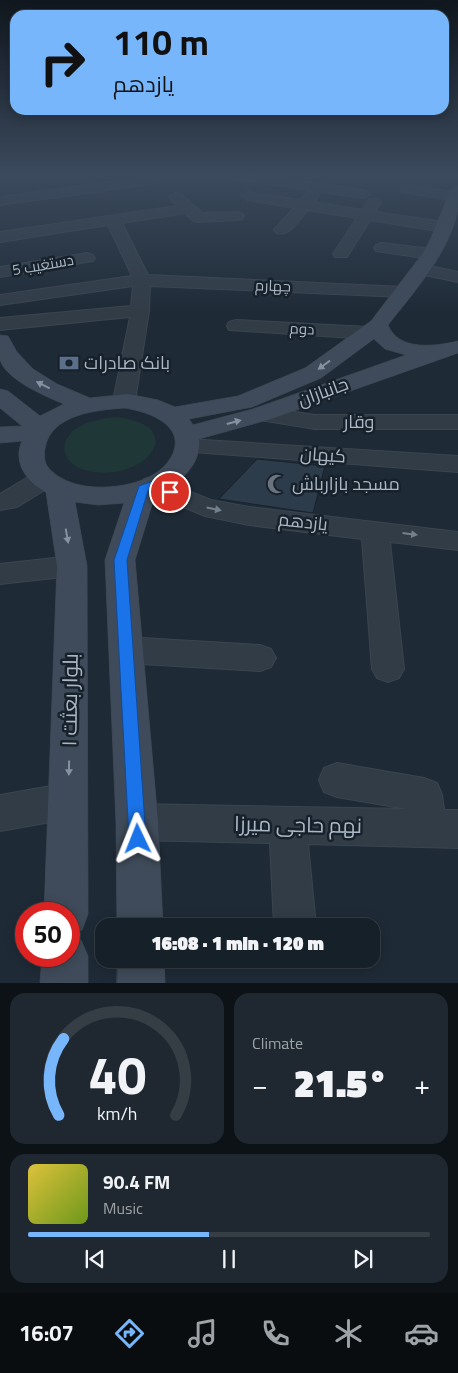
<!DOCTYPE html>
<meta charset="utf-8">
<style>
body{margin:0;font-family:"Titillium Web",Cairo,sans-serif;background:#1f2830;color:#f1f3f6;height:100vh;display:flex;flex-direction:column;font-size:19px;white-space:nowrap}
*{box-sizing:border-box;margin:0}
p{font-size:16px;color:#9ea3a8}
.icon{flex:none;width:28px;height:28px;fill:none;stroke:currentColor;stroke-width:2;stroke-linecap:round;stroke-linejoin:round}
.map{position:relative;height:983px;overflow:hidden}
.panel{display:flex;flex-direction:column;gap:10px;padding:10px;background:#0c1216;flex:1}
.panel>*{flex:none}
.guide{position:absolute;left:10px;top:10px;width:439px;height:105px;border-radius:15px;box-shadow:0 2px 12px #0003,0 0 0 1px #353e45;background:#78b6fc;color:#111;overflow:hidden}
.speed{position:absolute;left:15px;top:902px;display:flex;gap:10px;font-size:25px;font-weight:700;text-align:center}
.speed>*{display:grid;place-content:center;width:65px;height:65px;border-radius:50%;background:#162028;box-shadow:0 2px 12px #0003,0 0 0 1px #353e45;line-height:1}
.speed .limit{border:8px solid #d22;background:#fff;color:#111}
.pin{position:absolute;display:grid;place-items:center;width:42px;height:42px;color:#fff;margin:-21px;border:2px solid #fff;border-radius:50%;box-shadow:0 1px 5px #0007}
.me{position:absolute;width:55px;margin:-28px;rotate:358deg;stroke-linejoin:round;filter:drop-shadow(0 0 4px #0008)}
.turn{display:flex;align-items:center;gap:18px;height:105px;padding:0 20px;font-size:22px}
.turn .icon{width:65px;height:65px;stroke-width:2.5}
.turn b{display:block;font-size:35px;line-height:42px}
.big{font-size:38px;font-weight:800;line-height:1.1}
.panel .tile{flex:1;display:flex;flex-direction:column;justify-content:center;gap:8px;min-width:0;padding:0 18px;border-radius:15px;background:#1f2830}
.panel .dial{align-items:center;gap:0}
.dial svg{height:130px;overflow:visible;fill:none;stroke:#353e45;stroke-width:7;stroke-linecap:round;text-anchor:middle}
.dial text{fill:#f1f3f6;stroke:none}
.song{display:flex;align-items:center;gap:15px}
.cover{width:60px;height:60px;border-radius:8px;background:linear-gradient(135deg,hsl(50 70% 55%),hsl(80 70% 35%))}
.played{height:5px;border-radius:2px;background:linear-gradient(90deg,#78b6fc 45%,#353e45 45%)}
.keys{display:flex;justify-content:space-around;direction:ltr}
.heat{display:flex;justify-content:space-between;align-items:center;font-size:28px;direction:ltr}
.panel .tiles{flex:1;display:grid;gap:10px;grid-template-columns:1fr 1fr}
.tile:last-child{grid-column:span 2}
.trip{position:absolute;left:95px;top:918px;width:285px;height:50px;border-radius:15px;background:#162028;box-shadow:0 2px 12px #0003,0 0 0 1px #353e45;font-weight:800;line-height:50px;text-align:center}
.menu{display:flex;height:80px;justify-content:space-around;align-items:center;background:#090d10;color:#9ea3a8}
.menu .icon{width:35px;height:35px}
.menu .active{color:#78b6fc}
.menu b{font-size:22px;color:#f1f3f6}
.map>svg:first-child{display:block}
</style>
<div class="map">
<svg width="458" height="983" viewBox="0 0 458 983">
<rect width="100%" height="100%" fill="#1e2a36"/>
<!-- green -->
<path fill="#203737" d="M 114,417 C 194,424 144,486 85,470 C 62,464 57,441 77,428 C 88,421 101,419 114,417 Z"/>
<!-- building -->
<path fill="#2d3c4a" stroke="#19232d" d="M 257,459 L 325,466 L 313,513 L 219,499 Z"/>
<g fill="none" stroke-linecap="round" stroke-linejoin="round">
<defs>
<path id="street" d="M 160,175 L 167,179 L 165,182 L 0,205 L 0,197 Z
M 226,175 L 260,175 L 364,190 L 371,194 L 364,198 L 233,179 Z
M 407,185 L 458,193 L 458,201 L 402,192 L 400,189 Z
M 313,191 L 320,195 L 314,202 L 362,210 L 369,199 L 379,199 L 381,202 L 375,212 L 444,222 L 449,224 L 452,227 L 449,230 L 444,232 L 370,220 L 347,257 L 335,257 L 333,254 L 357,218 L 308,210 C 299,219 290,237 277,233 L 274,230 L 294,208 L 248,200 L 241,196 L 248,192 L 301,200 L 308,192 Z
M 176,193 L 181,194 L 202,213 L 237,212 L 242,213 L 244,216 L 242,219 L 237,220 L 198,222 L 193,221 L 185,213 L 122,223 L 148,275 L 404,287 L 410,288 L 413,292 L 410,296 L 404,297 L 150,286 L 149,311 L 135,401 L 132,406 L 124,407 L 116,406 L 113,401 L 130,317 L 0,330 L 0,318 L 131,306 L 133,286 L 0,305 L 0,295 L 132,276 L 108,225 L 0,242 L 0,232 L 177,206 L 169,197 Z
M 382,243 L 431,249 L 437,251 L 439,254 L 437,257 L 431,259 L 376,251 L 374,248 L 376,245 Z
M 87,253 L 93,255 L 95,258 L 93,261 L 0,277 L 0,267 Z
M 421,264 L 458,272 L 458,282 L 415,273 L 413,269 L 415,265 Z
M 236,320 L 369,327 L 376,329 L 379,333 L 376,337 L 369,339 L 229,330 L 227,326 L 229,322 Z
M 262,407 L 315,415 L 458,415 L 458,429 L 315,429 L 254,419 L 251,414 L 254,409 Z
M 188,439 L 458,456 L 458,472 L 180,451 L 176,446 L 180,441 Z
M 44,471 L 53,473 L 56,479 L 53,485 L 17,507 L 0,510 L 0,494 L 35,473 Z
M 153,477 L 211,500 L 249,507 L 458,532 L 458,550 L 390,542 L 404,669 L 399,678 L 388,682 L 377,678 L 372,669 L 362,539 L 249,525 L 205,516 L 144,491 L 141,485 L 144,479 Z
M 72,556 L 82,559 L 86,566 L 82,573 L 72,576 L 0,584 L 0,564 Z
M 125,637 L 260,645 L 271,649 L 276,658 L 271,667 L 260,671 L 125,663 L 114,659 L 110,650 L 114,641 Z
M 337,763 L 424,778 L 437,783 L 442,795 L 444,810 L 458,810 L 458,848 L 308,844 L 316,926 L 274,926 L 270,843 L 137,840 L 124,835 L 118,822 L 124,809 L 137,804 L 407,809 L 337,797 L 324,792 L 319,780 L 324,768 Z
M 68,783 L 81,789 L 86,801 L 81,813 L 68,819 L 0,831 L 0,795 Z"/>
<path id="secondary" d="M 458,186 C 458,195 458,205 457,214 C 447,255 414,292 388,325 C 399,352 436,346 458,341 L 458,353 L 271,419 L 199,439 C 202,466 177,485 155,495 L 135,560 L 158,822 L 163,926 L 117,926 L 116,822 L 105,560 L 124,503 L 98,505 L 75,502 L 87,566 L 88,914 L 82,930 L 70,935 L 81,940 L 88,956 L 88,983 L 40,983 L 42,956 L 69,956 L 69,914 L 44,914 L 57,566 L 46,492 C 28,483 12,463 22,441 L 0,443 L 0,427 L 22,426 L 0,408 L 0,389 L 8,391 L 40,416 L 64,404 C 47,397 4,379 0,359 C 0,351 0,342 0,335 L 8,336 L 17,352 L 33,369 L 57,384 L 90,398 L 128,394 L 158,400 L 175,407 L 238,396 L 305,368 L 371,321 L 423,253 L 431,238 L 450,191 L 453,188 ZM 374,339 L 385,349 L 406,355 L 253,409 L 193,425 L 189,419 L 252,407 L 321,378 ZM 124,408 C 148,411 190,426 170,459 C 154,485 107,491 80,485 C 69,483 54,476 47,466 C 44,461 44,454 45,448 C 51,414 97,410 124,408 Z
M 118,959 L 164,959 L 165,983 L 117,983 Z"/>
</defs>
<!-- street casing -->
<use href="#street" stroke="#3b4550" stroke-width="2"/>
<!-- secondary casing -->
<use href="#secondary" stroke="#3b4550" stroke-width="1"/>
<!-- street -->
<use href="#street" fill="#313c47" fill-rule="evenodd"/>
<!-- secondary -->
<use href="#secondary" fill="#3f4b5a" fill-rule="evenodd"/>
</g>
<!-- one-way arrows -->
<defs><path id="oneway-solid" d="M-6-.8H1V-3.2L6.5 0L1 3.2V.8H-6Z" transform="scale(1.25)"/></defs>
<g fill="#85919f">
<use href="#oneway-solid" transform="translate(324 365) rotate(144)"/>
<use href="#oneway-solid" transform="translate(43 385) rotate(-153)"/>
<use href="#oneway-solid" transform="translate(234 422) rotate(-15)"/>
<use href="#oneway-solid" transform="translate(67 536) rotate(80)"/>
<use href="#oneway-solid" transform="translate(69 768) rotate(91)"/>
</g>
<g fill="#74808c">
<use href="#oneway-solid" transform="translate(214 509) rotate(11)"/>
<use href="#oneway-solid" transform="translate(410 534) rotate(7)"/>
</g>
<!-- sky -->
<linearGradient id="sky" x2="0" y2="1"><stop stop-color="#10171e"/><stop offset="0.56" stop-color="#3b4a5d"/><stop offset="1" stop-color="#3b4a5d" stop-opacity="0"/></linearGradient>
<rect width="458" height="313" fill="url(#sky)"/>
<!-- route -->
<path fill="#1a73e8" stroke="#114b97" d="M 153,481 L 174,490 L 176,492 L 170,496 L 153,489 L 148,491 L 127,560 L 146,839 L 144,845 L 138,848 L 132,845 L 129,839 L 114,560 L 138,489 L 139,486 Z"/>
<!-- icons -->
<defs>
<symbol id="bank-bare" viewBox="-9 -9 18 18"><path d="M-6-4H6V4H-6ZM0-2.3a2.3 2.3 0 1 0 0 4.6a2.3 2.3 0 1 0 0-4.6Z" fill="#5c6f8a" stroke="#17212b" stroke-width="2.5" paint-order="stroke"/></symbol>
<symbol id="mosque-bare" viewBox="-9 -9 18 18"><path d="M3.5-4.9A6 6 0 1 0 3.5 4.9A5 5 0 1 1 3.5-4.9Z" fill="#6b7280" stroke="#17212b" stroke-width="2.5" paint-order="stroke"/></symbol>
</defs>
<g fill-rule="evenodd">
<use href="#bank-bare" x="55" y="349" width="28" height="28"/>
<use href="#mosque-bare" x="263" y="470" width="28" height="28"/>
</g>
<g text-anchor="middle" stroke-width="5" stroke-linejoin="round" paint-order="stroke">
<!-- far-street labels -->
<g font-size="15" fill="#abb7c4" stroke="#17212b">
<text transform="translate(43 265) rotate(-10)" y="5">دستغیب 5</text>
<text transform="translate(273 286) rotate(2)" y="5">چهارم</text>
<text transform="translate(302 329) rotate(3)" y="5">دوم</text>
</g>
<!-- poi labels -->
<g font-size="18" fill="#abb7c4" stroke="#17212b" text-anchor="start">
<text x="84" y="369">بانک صادرات</text>
<text x="292" y="490">مسجد بازارباش</text>
</g>
<!-- street labels -->
<g font-size="18" fill="#abb7c4" stroke="#17212b">
<text transform="translate(323 392) rotate(-20)" y="6">جانبازان</text>
<text x="359" y="428">وقار</text>
<text transform="translate(323 455) rotate(4)" y="6">کیهان</text>
<text transform="translate(303 522) rotate(6)" y="6">یازدهم</text>
</g>
<!-- near-street labels -->
<g font-size="21" fill="#abb7c4" stroke="#17212b">
<text transform="translate(70 700) rotate(-89)" y="7">بلوار بعثت ۱</text>
<text transform="translate(298 825) rotate(1)" y="7">نهم حاجی میرزا</text>
</g>
</g>
</svg>
<div class="speed"><div class="limit">50</div></div>
<div class="pin" style="left:170px;top:492px;background:#d93025"><svg class="icon" aria-label="arrive" viewBox="0 0 24 24"><path d="M6 21V4h12l-3 4 3 4H6"/></svg></div>
<svg class="me" style="left:138px;top:839px" viewBox="-20 -20 40 40"><path d="M0-17L14 15 0 8-14 15z" fill="#1a73e8" stroke="#fff" stroke-width="4"/></svg>
<div class="trip">16:08 · 1 min · 120 m</div>
<div class="guide">
<div class="turn"><svg class="icon" aria-label="right" viewBox="0 0 24 24"><path d="M7 20v-9h11M14 6l5 5-5 5"/></svg><div><b>110 m</b>یازدهم</div></div>
</div>
</div>
<section class="panel">
<div class="tiles">
<div class="tile dial"><svg viewBox="0 0 100 80">
<path d="M14 69A42 42 0 1 1 86 69"/>
<path d="M14 69A42 42 0 0 1 17 22" stroke="#78b6fc"/>
<text x="50" y="56" font-size="32" font-weight="700">40</text>
<text x="50" y="72" font-size="11">km/h</text>
</svg></div>
<div class="tile"><p>Climate</p>
<div class="heat"><a>−</a><b class="big">21.5°</b><a>+</a></div>
</div>
<div class="tile">
<div class="song"><i class="cover"></i><div><b>90.4 FM</b><p>Music</p></div></div>
<div class="played"></div>
<div class="keys"><svg class="icon" aria-label="previous" viewBox="0 0 24 24"><path d="M18 5L8 12l10 7zM5 5v14"/></svg><svg class="icon" aria-label="pause" viewBox="0 0 24 24"><path d="M8 5v14M16 5v14"/></svg><svg class="icon" aria-label="next" viewBox="0 0 24 24"><path d="M6 5l10 7-10 7zM19 5v14"/></svg></div>
</div>
</div>
</section>
<nav class="menu">
<b>16:07</b>
<svg class="icon active" aria-label="directions" viewBox="0 0 24 24"><path d="M12 3l9 9-9 9-9-9zM9 14v-3h6M13 9l2 2-2 2"/></svg>
<svg class="icon" aria-label="music" viewBox="0 0 24 24"><path d="M9 18V5l10-2v13"/><circle cx="6" cy="18" r="3"/><circle cx="16" cy="16" r="3"/></svg>
<svg class="icon" aria-label="phone" viewBox="0 0 24 24"><path d="M5 4h4l2 5-3 2q2 4 5 5l2-3 5 2v4C11 20 4 13 5 4z"/></svg>
<svg class="icon" aria-label="climate" viewBox="0 0 24 24"><path d="M12 3v18M4 7l16 10M4 17L20 7"/></svg>
<svg class="icon" aria-label="car" viewBox="0 0 24 24"><path d="M5 17H2v-5l4-1 3-4h7l3 4 3 1v5h-3M9 17h6M6 11h13"/><circle cx="7" cy="17" r="2"/><circle cx="17" cy="17" r="2"/></svg>
</nav>
